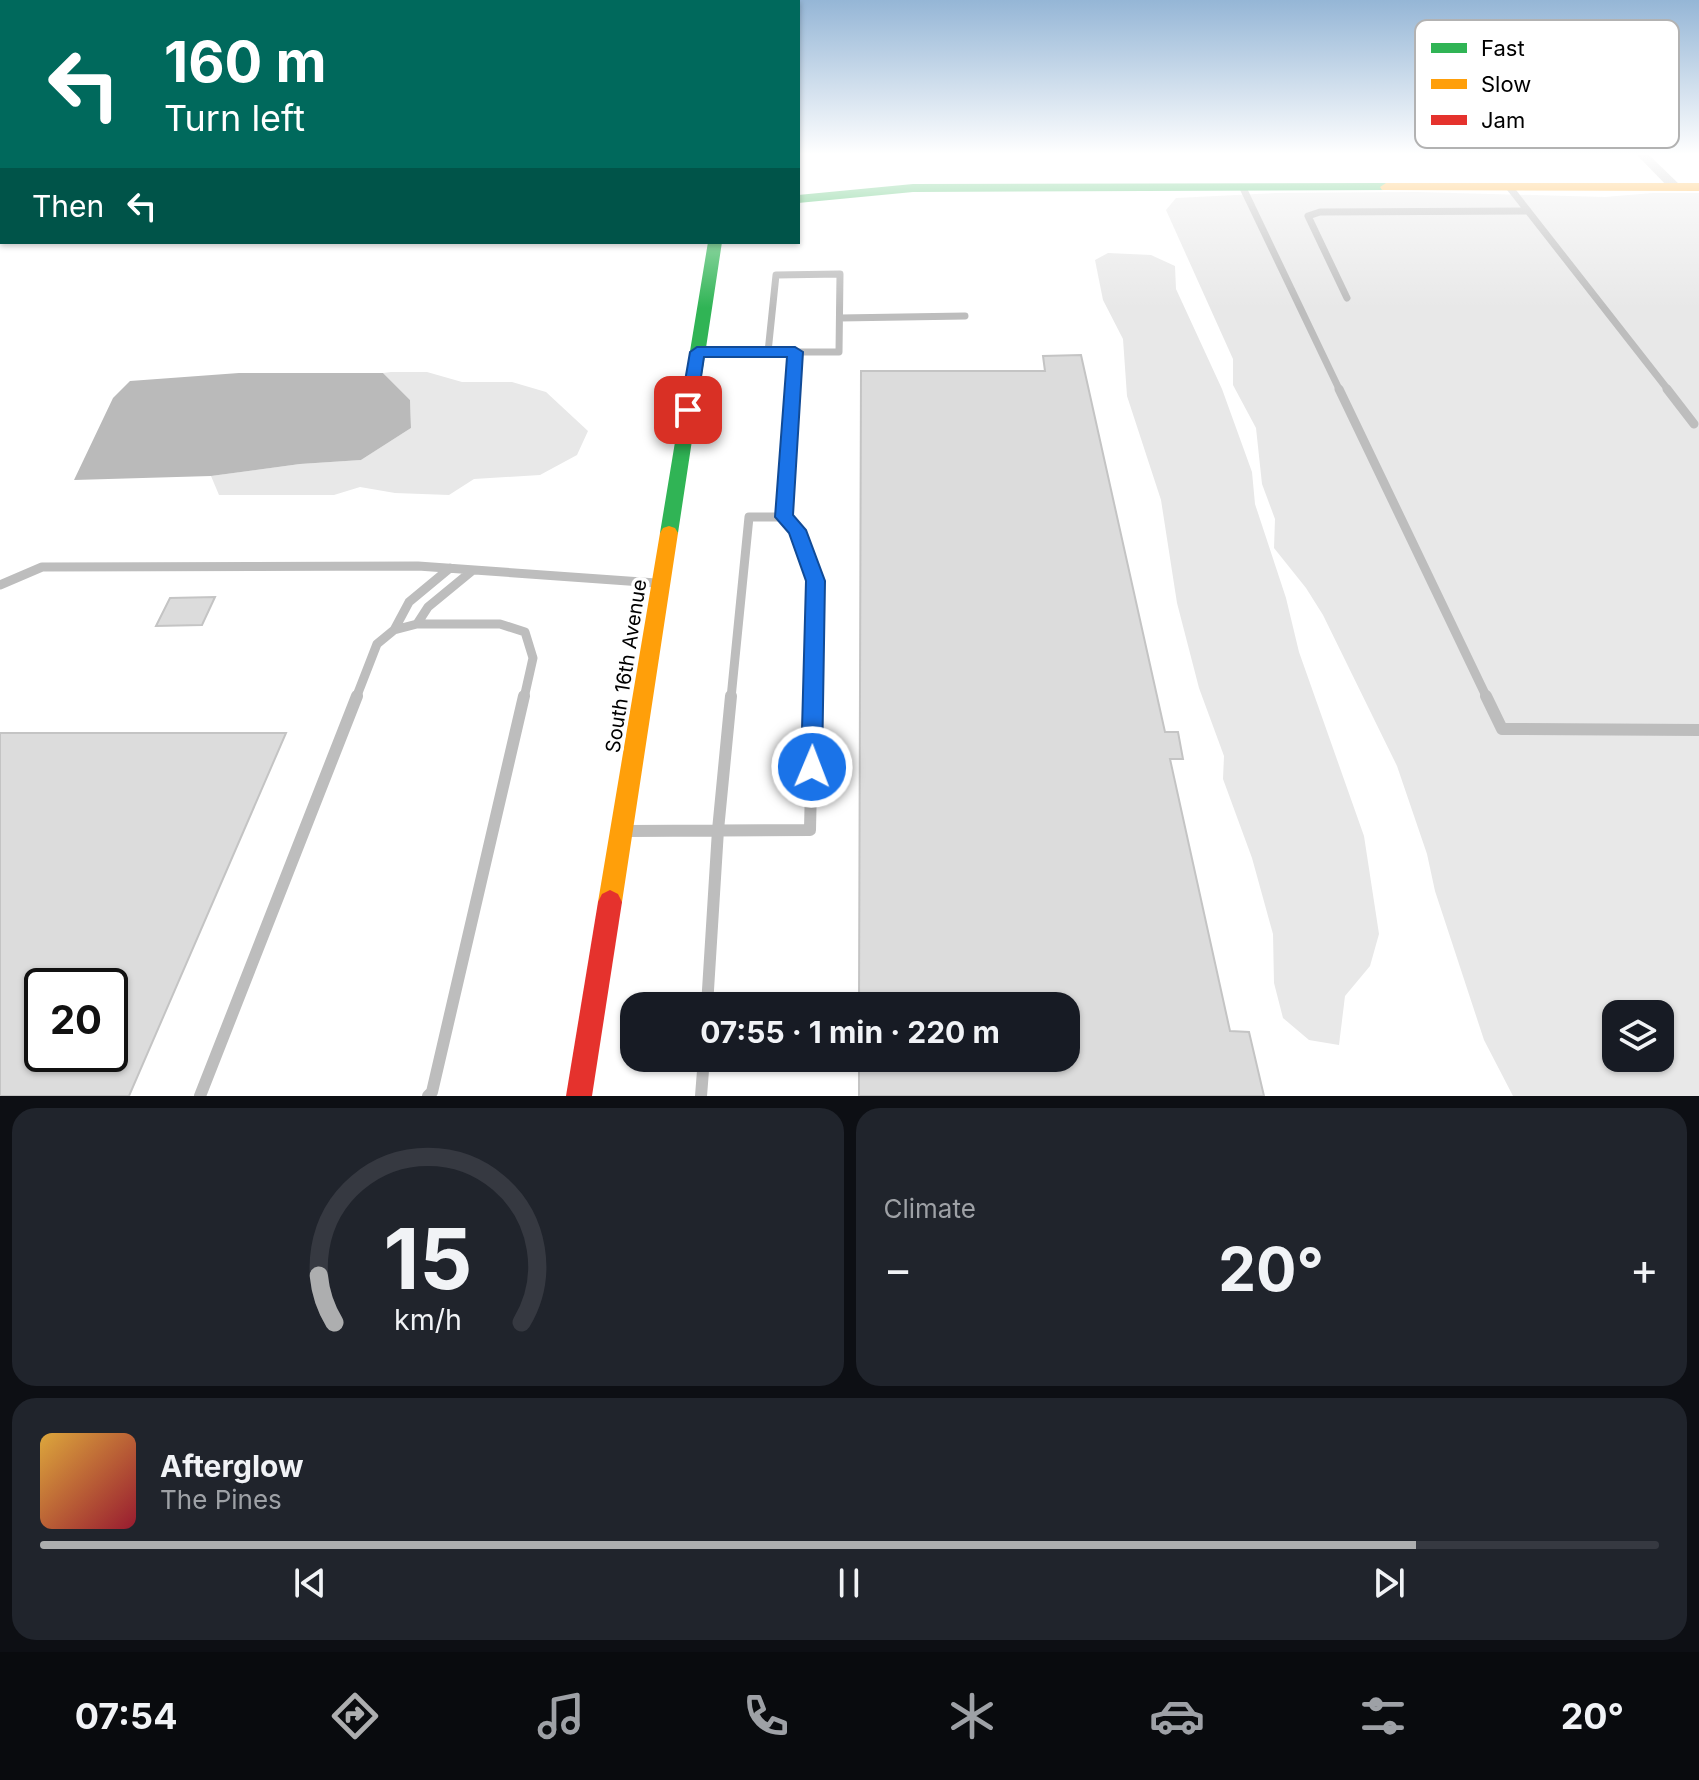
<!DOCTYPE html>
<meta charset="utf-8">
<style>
body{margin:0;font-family:Inter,sans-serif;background:#20242c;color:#f1f3f6;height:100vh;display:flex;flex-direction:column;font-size:30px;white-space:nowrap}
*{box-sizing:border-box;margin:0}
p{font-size:26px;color:#9ea1a6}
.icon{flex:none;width:44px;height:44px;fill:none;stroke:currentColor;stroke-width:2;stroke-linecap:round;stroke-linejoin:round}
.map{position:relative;height:1096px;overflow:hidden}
.drawer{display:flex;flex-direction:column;gap:12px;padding:12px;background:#0d0f14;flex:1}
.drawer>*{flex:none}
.hud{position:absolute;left:0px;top:0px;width:800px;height:244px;box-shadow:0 2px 6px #0004;background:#00695c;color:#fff;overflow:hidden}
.fabs{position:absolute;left:1602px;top:1000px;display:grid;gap:16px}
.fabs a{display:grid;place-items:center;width:72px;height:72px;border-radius:16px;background:#171b24;box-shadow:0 2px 6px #0004;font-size:40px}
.speed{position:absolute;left:24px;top:968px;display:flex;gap:16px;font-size:40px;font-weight:700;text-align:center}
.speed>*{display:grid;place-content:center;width:104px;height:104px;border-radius:50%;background:#171b24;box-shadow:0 2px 6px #0004;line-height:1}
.speed .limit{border:4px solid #111;border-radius:12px;background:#fff;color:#111}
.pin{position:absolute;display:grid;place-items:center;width:68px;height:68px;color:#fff;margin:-34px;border-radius:16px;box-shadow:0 4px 12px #0006}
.me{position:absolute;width:88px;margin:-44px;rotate:1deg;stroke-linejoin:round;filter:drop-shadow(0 0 6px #0008)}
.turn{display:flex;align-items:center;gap:28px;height:168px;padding:0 32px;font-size:36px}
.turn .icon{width:104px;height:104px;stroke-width:2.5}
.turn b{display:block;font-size:56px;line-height:68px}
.then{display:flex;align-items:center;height:76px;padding:0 32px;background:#0003;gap:16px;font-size:30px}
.big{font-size:60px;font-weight:700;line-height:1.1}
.drawer .tile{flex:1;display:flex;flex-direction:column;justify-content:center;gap:12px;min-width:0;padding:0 28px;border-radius:24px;background:#20242c}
.drawer .dial{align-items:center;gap:0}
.dial svg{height:208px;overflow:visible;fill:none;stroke:#363941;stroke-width:7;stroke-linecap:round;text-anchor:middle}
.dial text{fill:#f1f3f6;stroke:none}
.song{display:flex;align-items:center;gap:24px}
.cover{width:96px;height:96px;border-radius:12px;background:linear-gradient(135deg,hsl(40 70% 55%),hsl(350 70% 35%))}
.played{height:8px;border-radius:4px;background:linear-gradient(90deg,#adaeaf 85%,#363941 85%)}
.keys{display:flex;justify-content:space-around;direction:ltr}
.heat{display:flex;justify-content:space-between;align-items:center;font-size:44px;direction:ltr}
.drawer .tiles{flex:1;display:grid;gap:12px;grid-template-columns:1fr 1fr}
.tile:last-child{grid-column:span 2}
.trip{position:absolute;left:620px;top:992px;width:460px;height:80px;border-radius:24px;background:#171b24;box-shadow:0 2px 6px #0004;font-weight:700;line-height:80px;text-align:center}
.menu{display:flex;height:128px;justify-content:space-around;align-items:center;background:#090b0e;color:#9ea1a6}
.menu .icon{width:56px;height:56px}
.menu .on{color:#adaeaf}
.menu b{font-size:36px;color:#f1f3f6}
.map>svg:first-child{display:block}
</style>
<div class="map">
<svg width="1699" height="1096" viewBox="0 0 1699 1096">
<rect width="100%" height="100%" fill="#fff"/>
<!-- green -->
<path fill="#e8e8e8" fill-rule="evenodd" d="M 1417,192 L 1605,197 L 1653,193 L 1699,193 L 1699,1096 L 1513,1096 L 1484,1040 L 1435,891 L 1427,854 L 1397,766 L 1323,615 L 1306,588 L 1274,548 L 1275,519 L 1262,484 L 1256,428 L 1233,385 L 1233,359 L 1166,210 L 1176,198 L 1276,193 ZM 1616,1014 L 1660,1014 L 1660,1058 L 1616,1058 Z
M 1108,253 L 1151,255 L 1175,266 L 1176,289 L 1222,389 L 1252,472 L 1255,504 L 1286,598 L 1299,652 L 1364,836 L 1379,934 L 1370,966 L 1345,996 L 1339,1045 L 1309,1040 L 1283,1018 L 1274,983 L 1273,934 L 1252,858 L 1223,779 L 1224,756 L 1199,688 L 1177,603 L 1161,500 L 1127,396 L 1123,339 L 1103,300 L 1095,260 Z
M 391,372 L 427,372 L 462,382 L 512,382 L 546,392 L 588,431 L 577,455 L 540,475 L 474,479 L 449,495 L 395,493 L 360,487 L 334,495 L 219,495 L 211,476 L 300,464 L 361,460 L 411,428 L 410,400 L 383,373 Z"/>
<!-- water -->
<path fill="#bababa" d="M 239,373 L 383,373 L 410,400 L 411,428 L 361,460 L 300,464 L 211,476 L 74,480 L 113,398 L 130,381 Z"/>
<!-- building -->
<path fill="#dcdcdc" stroke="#c4c4c4" stroke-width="2" fill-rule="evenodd" d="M 1081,355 L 1165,732 L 1178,732 L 1183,759 L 1170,759 L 1230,1031 L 1249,1032 L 1264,1096 L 859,1096 L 859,1058 L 1066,1058 L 1066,1006 L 859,1006 L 861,371 L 1045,371 L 1043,356 Z
M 215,597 L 202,625 L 156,626 L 170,598 Z
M 0,733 L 286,733 L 129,1096 L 0,1096 ZM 42,986 L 110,986 L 110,1054 L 42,1054 Z"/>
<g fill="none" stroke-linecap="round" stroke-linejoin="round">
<!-- lane-far2 -->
<path stroke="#bdbdbd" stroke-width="7" d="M 1243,188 L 1340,391
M 1510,188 L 1669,391
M 1347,298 L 1308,216 L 1320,212 L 1528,211
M 840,318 L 965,316
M 697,352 L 795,352 L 792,391
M 768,352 L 776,275 L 840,274 L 839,352 L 795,352"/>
<!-- lane-far1 -->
<path stroke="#bdbdbd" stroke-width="9" d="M 793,389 L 784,517 C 829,562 814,640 813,698
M 1339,389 L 1487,698
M 1667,389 L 1694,424
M 450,568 L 409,602 L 394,630 L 417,624 L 428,607 L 473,570
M 0,585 L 42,567 L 418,566 L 656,583
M 417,624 L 500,624 L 525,632 L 533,658 L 524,698
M 356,698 L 377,644 L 394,630
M 731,698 L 749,517 L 784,517"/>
<!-- lane -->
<path stroke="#bdbdbd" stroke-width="12" d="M 1486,696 L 1502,729 L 1699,730
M 627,831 L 810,830 L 813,696
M 707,1006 L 718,830 L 731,696
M 200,1096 L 357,696
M 428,1096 L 432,1092 L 524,696
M 701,1096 L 704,1058"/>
<!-- street -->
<path fill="#bdbdbd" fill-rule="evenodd" d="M 1637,155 L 1649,155 L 1679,184 L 1679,190 L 1671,190 Z
M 0,186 L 2,186 L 2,194 L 0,194 Z"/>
<!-- fast -->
<path fill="#30b455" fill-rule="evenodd" d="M 1386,183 L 1392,187 L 1390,190 L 913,192 L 798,203 L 798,195 L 913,184 Z
M 708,242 L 722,242 L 678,533 L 675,538 L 663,538 L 660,533 Z"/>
<!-- slow -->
<path fill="#ff9f0a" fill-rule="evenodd" d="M 1386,183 L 1699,183 L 1699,191 L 1382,190 L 1380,187 Z
M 669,526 L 675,528 L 678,533 L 622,902 L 618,910 L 610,914 L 602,910 L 598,902 L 660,533 L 663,528 Z"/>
<!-- jam -->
<path fill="#e5322d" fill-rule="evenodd" d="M 610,890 L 618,894 L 622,902 L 592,1096 L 566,1096 L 598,902 L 602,894 Z"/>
</g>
<!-- sky -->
<linearGradient id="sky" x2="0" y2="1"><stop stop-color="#95b6d6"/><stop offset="0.5" stop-color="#fff"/><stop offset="1" stop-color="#fff" stop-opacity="0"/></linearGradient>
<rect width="1699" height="308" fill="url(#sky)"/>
<!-- route -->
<path fill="#1a73e8" stroke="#114b97" stroke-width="2" d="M 697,347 L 795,347 L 803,352 L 793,515 L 806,530 L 825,581 L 822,767 L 819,775 L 812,777 L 804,775 L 801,767 L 806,581 L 789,533 L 775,517 L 787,357 L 704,357 L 696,410 L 688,416 L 680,410 L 690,352 Z"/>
<g text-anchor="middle" stroke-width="7" stroke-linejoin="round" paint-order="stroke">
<!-- street labels -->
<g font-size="20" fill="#000" stroke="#fff">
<text transform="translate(626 666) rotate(-81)" y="7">South 16th Avenue</text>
</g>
</g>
<!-- legend -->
<rect x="1415" y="20" width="264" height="128" rx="12" fill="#fff" stroke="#b2b2b2" stroke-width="2"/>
<rect x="1431" y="43" width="36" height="10" fill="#30b455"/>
<rect x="1431" y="79" width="36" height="10" fill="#ff9f0a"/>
<rect x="1431" y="115" width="36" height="10" fill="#e5322d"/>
<g font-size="22" fill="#000">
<text x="1481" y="56">Fast</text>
<text x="1481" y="92">Slow</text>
<text x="1481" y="128">Jam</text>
</g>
</svg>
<div class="fabs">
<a><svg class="icon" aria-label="layers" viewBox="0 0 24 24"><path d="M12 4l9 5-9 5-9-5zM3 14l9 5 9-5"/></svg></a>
</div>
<div class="speed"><div class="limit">20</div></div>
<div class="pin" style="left:688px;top:410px;background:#d93025"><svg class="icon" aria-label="arrive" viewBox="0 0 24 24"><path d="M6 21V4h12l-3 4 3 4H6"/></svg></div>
<svg class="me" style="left:812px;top:767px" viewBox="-20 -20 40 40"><circle r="17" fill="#1a73e8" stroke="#fff" stroke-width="3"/><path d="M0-11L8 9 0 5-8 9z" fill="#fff"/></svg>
<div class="trip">07:55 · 1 min · 220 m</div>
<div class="hud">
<div class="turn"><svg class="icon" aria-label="left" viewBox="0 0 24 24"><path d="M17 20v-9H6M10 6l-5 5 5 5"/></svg><div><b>160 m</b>Turn left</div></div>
<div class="then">Then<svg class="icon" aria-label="left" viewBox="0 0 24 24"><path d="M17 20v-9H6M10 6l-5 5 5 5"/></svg></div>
</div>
</div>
<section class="drawer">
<div class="tiles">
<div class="tile dial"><svg viewBox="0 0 100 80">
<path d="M14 69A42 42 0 1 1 86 69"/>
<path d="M14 69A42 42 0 0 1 8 51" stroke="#adaeaf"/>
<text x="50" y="56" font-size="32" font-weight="700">15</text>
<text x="50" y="72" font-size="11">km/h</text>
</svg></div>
<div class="tile"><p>Climate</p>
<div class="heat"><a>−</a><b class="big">20°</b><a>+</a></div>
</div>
<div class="tile">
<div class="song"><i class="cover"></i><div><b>Afterglow</b><p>The Pines</p></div></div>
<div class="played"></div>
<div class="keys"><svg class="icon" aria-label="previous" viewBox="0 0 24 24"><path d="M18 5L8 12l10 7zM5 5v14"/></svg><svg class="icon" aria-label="pause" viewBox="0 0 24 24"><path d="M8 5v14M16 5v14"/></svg><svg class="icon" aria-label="next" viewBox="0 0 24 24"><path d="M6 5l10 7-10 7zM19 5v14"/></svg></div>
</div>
</div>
</section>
<nav class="menu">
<b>07:54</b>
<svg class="icon on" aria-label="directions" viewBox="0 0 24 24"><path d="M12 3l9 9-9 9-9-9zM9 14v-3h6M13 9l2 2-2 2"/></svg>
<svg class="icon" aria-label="music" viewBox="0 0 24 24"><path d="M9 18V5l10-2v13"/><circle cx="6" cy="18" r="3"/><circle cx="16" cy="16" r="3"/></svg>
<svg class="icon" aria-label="phone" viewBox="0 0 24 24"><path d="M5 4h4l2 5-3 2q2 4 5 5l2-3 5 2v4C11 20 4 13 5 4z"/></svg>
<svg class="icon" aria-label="climate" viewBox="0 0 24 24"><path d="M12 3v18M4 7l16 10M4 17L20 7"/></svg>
<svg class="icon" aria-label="car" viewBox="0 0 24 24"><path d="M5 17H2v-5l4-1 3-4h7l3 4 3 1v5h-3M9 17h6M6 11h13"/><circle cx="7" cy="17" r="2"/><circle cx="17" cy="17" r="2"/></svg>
<svg class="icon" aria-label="filters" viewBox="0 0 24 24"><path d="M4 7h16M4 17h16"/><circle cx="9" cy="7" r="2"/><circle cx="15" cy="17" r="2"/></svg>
<b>20°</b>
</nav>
